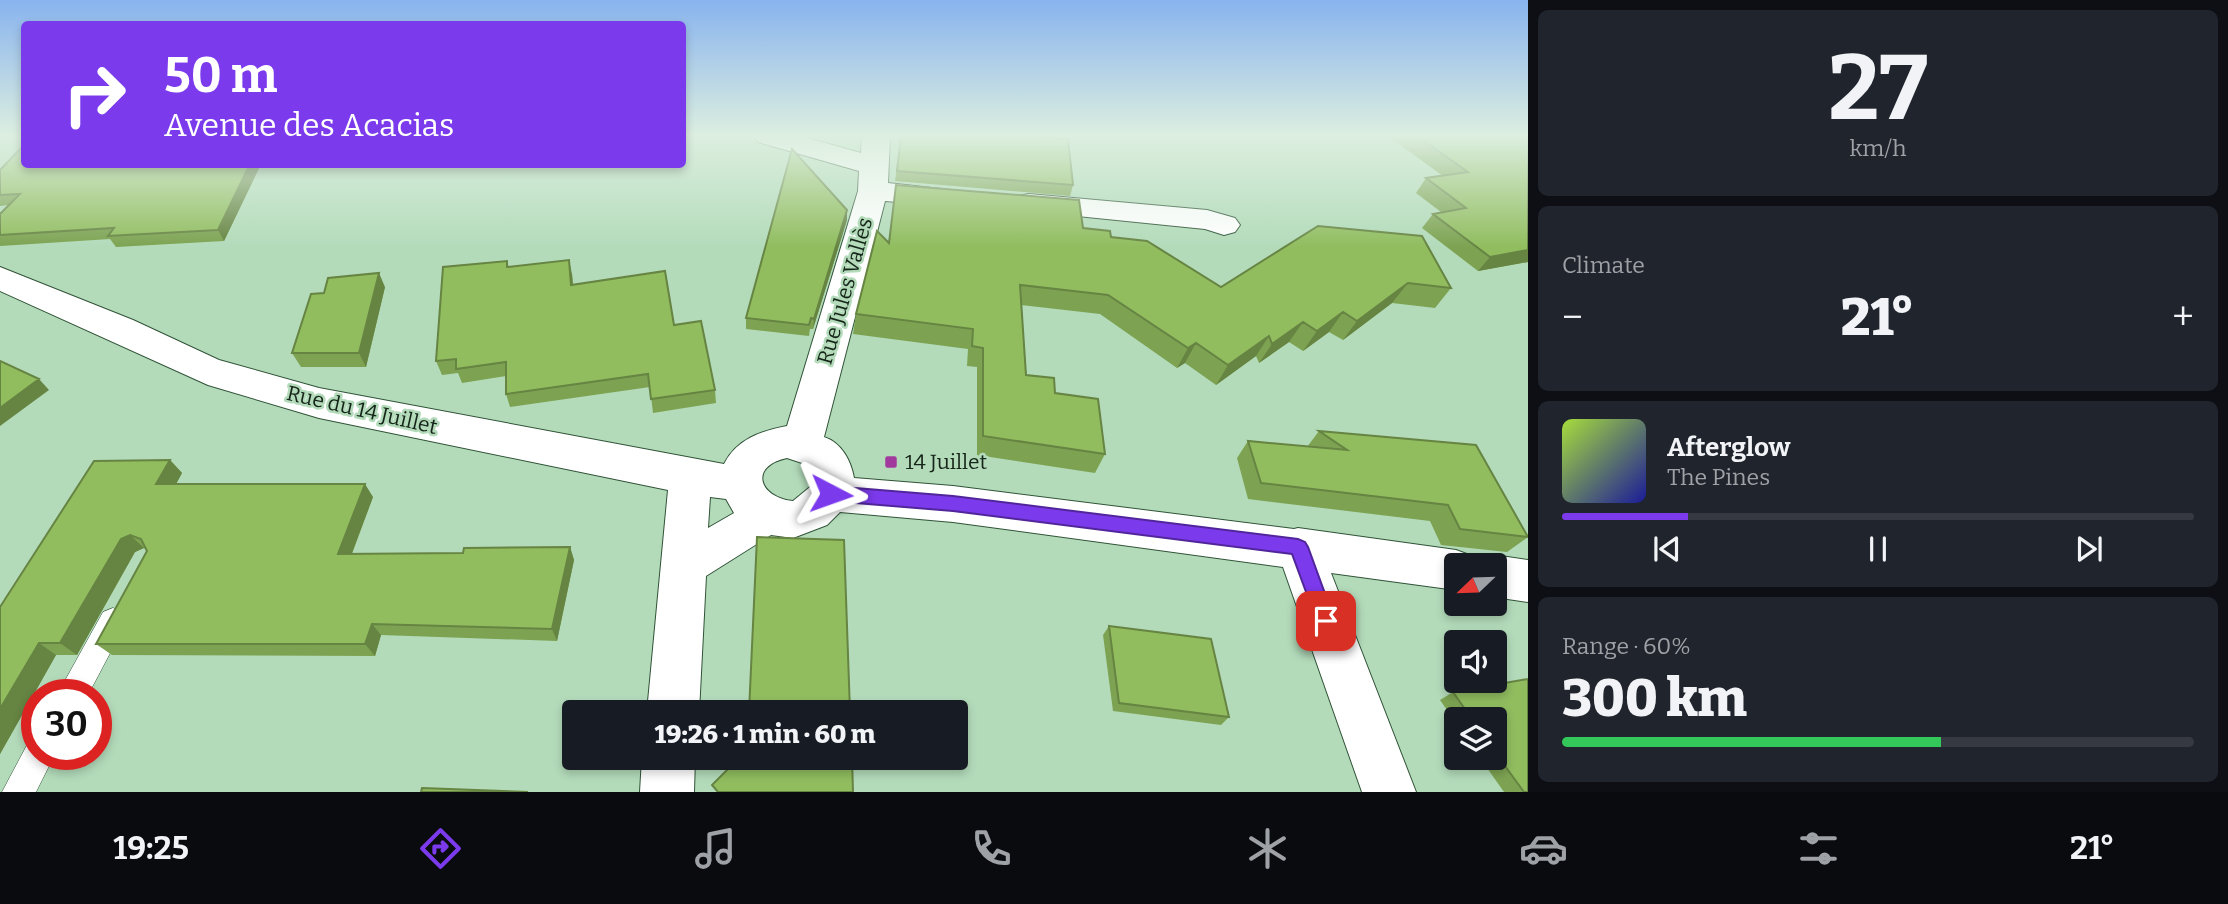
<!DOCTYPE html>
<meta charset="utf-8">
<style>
body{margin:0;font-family:Bitter,serif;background:#20242c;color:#f1f3f6;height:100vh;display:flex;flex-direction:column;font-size:26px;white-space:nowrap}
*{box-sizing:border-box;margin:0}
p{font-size:23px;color:#9ea1a6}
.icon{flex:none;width:38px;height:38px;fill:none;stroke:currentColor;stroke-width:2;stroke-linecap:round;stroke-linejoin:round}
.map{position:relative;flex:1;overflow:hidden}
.panel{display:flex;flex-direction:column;gap:10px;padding:10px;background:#0d0f14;width:700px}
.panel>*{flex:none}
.top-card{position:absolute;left:21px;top:21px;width:665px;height:147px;border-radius:7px;box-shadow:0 4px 10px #0003;background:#7c3aed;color:#fff;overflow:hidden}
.needle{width:46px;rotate:247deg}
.buttons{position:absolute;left:1444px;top:553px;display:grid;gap:14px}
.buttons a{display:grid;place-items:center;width:63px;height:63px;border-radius:7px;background:#171b24;box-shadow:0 4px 10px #0003;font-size:35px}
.speed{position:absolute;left:21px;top:679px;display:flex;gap:14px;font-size:35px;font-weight:700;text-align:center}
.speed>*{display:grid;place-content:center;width:91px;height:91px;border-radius:50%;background:#171b24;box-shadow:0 4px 10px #0003;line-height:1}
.speed .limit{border:10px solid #d22;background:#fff;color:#111}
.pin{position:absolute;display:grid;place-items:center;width:60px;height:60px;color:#fff;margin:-30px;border-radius:14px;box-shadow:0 4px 10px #0006}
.me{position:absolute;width:77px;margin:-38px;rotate:94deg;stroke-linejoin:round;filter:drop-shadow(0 0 5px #0008)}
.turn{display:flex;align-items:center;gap:24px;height:147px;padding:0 28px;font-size:32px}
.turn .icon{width:91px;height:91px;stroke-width:2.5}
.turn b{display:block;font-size:49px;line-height:60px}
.big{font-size:52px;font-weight:800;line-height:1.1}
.panel .card{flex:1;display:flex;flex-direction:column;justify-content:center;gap:10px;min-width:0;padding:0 24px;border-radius:10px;background:#20242c}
.panel .dial{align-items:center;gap:0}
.dial b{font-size:91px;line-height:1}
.song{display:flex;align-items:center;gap:21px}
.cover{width:84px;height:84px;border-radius:10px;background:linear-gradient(135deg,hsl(80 70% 55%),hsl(240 70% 35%))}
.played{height:7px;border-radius:4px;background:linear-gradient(90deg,#7c3aed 20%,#363941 20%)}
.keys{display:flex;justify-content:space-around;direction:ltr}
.heat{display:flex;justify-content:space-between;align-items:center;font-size:38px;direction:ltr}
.charge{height:10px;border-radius:5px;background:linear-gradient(90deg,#34c759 60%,#363941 0)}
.trip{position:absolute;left:562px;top:700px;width:406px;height:70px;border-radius:7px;background:#171b24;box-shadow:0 4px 10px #0003;font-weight:800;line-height:70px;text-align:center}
.menu{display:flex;height:112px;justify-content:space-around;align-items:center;background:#090b0e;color:#9ea1a6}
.menu .icon{width:49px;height:49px}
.menu .current{color:#7c3aed}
.menu b{font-size:32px;color:#f1f3f6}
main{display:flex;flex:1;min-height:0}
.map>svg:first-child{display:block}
</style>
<main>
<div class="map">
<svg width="1528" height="792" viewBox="0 0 1528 792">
<rect width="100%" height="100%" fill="#b3dbba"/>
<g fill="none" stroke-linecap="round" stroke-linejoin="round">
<defs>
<path id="lane" d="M 113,608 L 123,612 L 127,621 L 88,695 L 57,695 L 103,612 Z
M 37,739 L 37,754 L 55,754 L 36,792 L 2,792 L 28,743 Z"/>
<path id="street" d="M 754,136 L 800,136 L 861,153 L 862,136 L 890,136 L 888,183 L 959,191 L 963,197 L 959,203 L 948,206 L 885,201 L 824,437 C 842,443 851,461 854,478 L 953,486 L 1294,529 L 1298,528 L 1456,550 L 1472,556 L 1476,565 L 1478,561 L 1494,555 L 1528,560 L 1528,602 L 1494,597 L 1494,565 L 1456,565 L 1456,590 L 1331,573 L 1416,792 L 1362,792 L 1283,567 L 953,522 L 840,512 L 827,525 L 793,538 L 771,535 L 706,576 L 699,712 L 647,712 L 668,490 L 319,418 L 208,385 L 0,291 L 0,267 L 133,320 L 219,360 L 319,388 L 724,464 C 737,439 761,431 787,426 L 858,191 L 859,171 L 758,142 ZM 787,458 L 802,463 L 811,472 L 810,487 L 793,501 C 758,497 749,466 787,458 ZM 710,497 L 726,499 L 734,513 L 708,528 Z
M 1029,194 L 1207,210 L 1235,218 L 1240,225 L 1235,232 L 1224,235 L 1205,229 L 1018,210 L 1014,203 L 1018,196 Z
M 642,758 L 695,758 L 694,792 L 640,792 Z"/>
</defs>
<!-- lane casing -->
<use href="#lane" stroke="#305337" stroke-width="1"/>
<!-- street casing -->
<use href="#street" stroke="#305337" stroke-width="2"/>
<!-- lane -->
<use href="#lane" fill="#fff" fill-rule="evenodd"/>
<!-- street -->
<use href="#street" fill="#fff" fill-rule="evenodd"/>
</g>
<!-- wall -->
<path fill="#7da352" d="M 901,136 L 1073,185 L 1070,196 L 895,181 Z
M 1388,136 L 1528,136 L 1528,262 L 1478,271 L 1422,228 L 1433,214 L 1441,212 L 1416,193 L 1426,178 L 1443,176 Z
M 24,164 L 261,164 L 224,241 L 116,247 L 110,239 L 0,246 L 0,214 L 9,205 L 0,206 L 0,170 Z
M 847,220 L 813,329 L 810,329 L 809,336 L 746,329 L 746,318 Z
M 1318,226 L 1451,288 L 1435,308 L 1392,303 L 1343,340 L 1329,332 L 1303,351 L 1289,342 L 1259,363 L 1256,356 L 1216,385 L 1185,363 L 1177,368 L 1100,314 L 1021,305 L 1026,375 L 1055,393 L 1105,454 L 1095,473 L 977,455 L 977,367 L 967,366 L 968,349 L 853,334 L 856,314 L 888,243 L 1083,228 L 1111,237 L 1221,287 Z
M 507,261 L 509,267 L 572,274 L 573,284 L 674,325 L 715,390 L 716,403 L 653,413 L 650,387 L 510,407 L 506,394 L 506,376 L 462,383 L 458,373 L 442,375 L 436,361 Z
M 385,287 L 366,367 L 301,367 L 292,353 Z
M 1319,431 L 1528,537 L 1507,552 L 1441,545 L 1430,521 L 1248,499 L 1237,458 L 1248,441 L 1307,447 Z
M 170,460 L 182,473 L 176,484 L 373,497 L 352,554 L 463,553 L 570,547 L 574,560 L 557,641 L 381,635 L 375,656 L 112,655 L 96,644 L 147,551 L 144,548 L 135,552 L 77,655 L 56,655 L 0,754 L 0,607 Z
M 1109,626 L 1229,717 L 1221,725 L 1113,711 L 1103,635 Z
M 1528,679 L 1528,792 L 1504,792 L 1480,758 L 1494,758 L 1494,719 L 1456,719 L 1456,723 L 1440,700 L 1453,692 Z"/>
<!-- shaded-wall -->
<path fill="#668442" d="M 250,164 L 261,164 L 224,241 L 218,230 Z
M 847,210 L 847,220 L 813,329 L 814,319 Z
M 1528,250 L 1528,262 L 1478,271 L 1490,257 Z
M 569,260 L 572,274 L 574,298 L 571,285 Z
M 379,273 L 385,287 L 366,367 L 359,353 Z
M 1408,283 L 1392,303 L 1343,340 L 1357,321 Z
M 1343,312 L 1329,332 L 1303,351 L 1317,331 Z
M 1303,322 L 1289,342 L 1259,363 L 1272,344 Z
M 1269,336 L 1256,356 L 1216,385 L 1228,365 Z
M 1196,343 L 1185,363 L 1177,368 L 1188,348 Z
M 39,379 L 49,390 L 0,426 L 0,408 Z
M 170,460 L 182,473 L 169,497 L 156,484 Z
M 365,484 L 373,497 L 347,566 L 338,554 Z
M 130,535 L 144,548 L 135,552 L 77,655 L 60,643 L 121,539 Z
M 570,547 L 574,560 L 557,641 L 552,629 Z
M 372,624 L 381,635 L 375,656 L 365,644 Z
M 39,643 L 56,655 L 0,754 L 0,709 Z"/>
<!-- building -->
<path fill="#91bd5f" stroke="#668442" stroke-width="2" d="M 901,136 L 1033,136 L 1068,139 L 1073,185 L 897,171 Z
M 1417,136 L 1528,136 L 1528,250 L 1490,257 L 1433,214 L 1466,208 L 1426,178 L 1468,172 Z
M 24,145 L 24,164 L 250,164 L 218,230 L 108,236 L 114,228 L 0,235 L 0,214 L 20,194 L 0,195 L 0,170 Z
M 792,149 L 847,210 L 814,319 L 811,318 L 809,325 L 746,318 Z
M 896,185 L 1079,200 L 1083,228 L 1110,231 L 1111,237 L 1147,241 L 1221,287 L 1318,226 L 1422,236 L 1451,288 L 1408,283 L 1357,321 L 1343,312 L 1317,331 L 1303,322 L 1272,344 L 1269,336 L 1228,365 L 1196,343 L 1188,348 L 1108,295 L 1020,285 L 1026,375 L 1054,378 L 1055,393 L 1098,399 L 1105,454 L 983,436 L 983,348 L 972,346 L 973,329 L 856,314 L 877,231 L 889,243 Z
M 569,260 L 571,285 L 665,271 L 674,325 L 701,321 L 715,390 L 651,399 L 648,374 L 506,394 L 506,362 L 456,369 L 456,359 L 436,361 L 443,267 L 507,261 L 507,267 Z
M 379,273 L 359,353 L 292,353 L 311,294 L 324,293 L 328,278 Z
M 0,361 L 39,379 L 0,408 Z
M 1319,431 L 1476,445 L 1528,537 L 1460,529 L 1448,505 L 1261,483 L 1248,441 L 1347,450 Z
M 170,460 L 156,484 L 365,484 L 338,554 L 463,553 L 464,548 L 570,547 L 552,629 L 372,624 L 365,644 L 96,644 L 147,551 L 141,539 L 130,535 L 121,539 L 60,643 L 39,643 L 0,709 L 0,607 L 94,461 Z
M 757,537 L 844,540 L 850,712 L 749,712 Z
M 1109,626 L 1211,639 L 1229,717 L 1119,703 Z
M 1528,679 L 1528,792 L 1524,792 L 1494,751 L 1494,719 L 1472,719 L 1453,692 Z
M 747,758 L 852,758 L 853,792 L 718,792 L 712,785 L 736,761 L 746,762 Z
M 422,788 L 528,792 L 421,792 Z"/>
<!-- sky -->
<linearGradient id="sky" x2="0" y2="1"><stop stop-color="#88b3ee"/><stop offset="0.55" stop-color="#ddefe0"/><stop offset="1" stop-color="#ddefe0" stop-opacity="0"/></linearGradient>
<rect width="1528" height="247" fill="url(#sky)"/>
<!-- route -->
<path fill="#7c3aed" stroke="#51269a" stroke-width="2" d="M 831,486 L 953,496 L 1298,539 L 1305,542 L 1308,547 L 1335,621 L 1333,627 L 1326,630 L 1319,627 L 1292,554 L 953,511 L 831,501 L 825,499 L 823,494 L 825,488 Z"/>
<!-- markers -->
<rect fill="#a23a9d" stroke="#b3dbba" stroke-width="2.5" x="884" y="455" width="14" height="14" rx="3.5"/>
<g text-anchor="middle" stroke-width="5" stroke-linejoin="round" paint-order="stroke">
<!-- street labels -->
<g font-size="21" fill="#162519" stroke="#b3dbba">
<text transform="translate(845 291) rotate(-74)" y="7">Rue Jules Vallès</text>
<text transform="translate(362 410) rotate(13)" y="7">Rue du 14 Juillet</text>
</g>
<!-- poi labels -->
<g font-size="21" fill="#162519" stroke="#b3dbba" text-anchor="start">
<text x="905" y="469">14 Juillet</text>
</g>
</g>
</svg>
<div class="buttons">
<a><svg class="needle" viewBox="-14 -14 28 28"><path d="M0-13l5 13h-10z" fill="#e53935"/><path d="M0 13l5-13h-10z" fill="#9ea1a6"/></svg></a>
<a><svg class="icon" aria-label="sound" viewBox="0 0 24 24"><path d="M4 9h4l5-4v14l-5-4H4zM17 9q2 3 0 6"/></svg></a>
<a><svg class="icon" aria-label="layers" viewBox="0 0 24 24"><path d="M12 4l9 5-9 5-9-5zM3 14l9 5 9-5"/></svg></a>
</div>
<div class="speed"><div class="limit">30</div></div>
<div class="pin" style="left:1326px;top:621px;background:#d93025"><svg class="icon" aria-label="arrive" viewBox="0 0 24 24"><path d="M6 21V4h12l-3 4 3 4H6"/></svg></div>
<svg class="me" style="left:831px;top:494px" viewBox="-20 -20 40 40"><path d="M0-17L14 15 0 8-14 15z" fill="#7c3aed" stroke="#fff" stroke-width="4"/></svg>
<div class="trip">19:26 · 1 min · 60 m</div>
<div class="top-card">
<div class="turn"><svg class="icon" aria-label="right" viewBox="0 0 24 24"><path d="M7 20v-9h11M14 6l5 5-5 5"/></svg><div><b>50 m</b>Avenue des Acacias</div></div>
</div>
</div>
<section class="panel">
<div class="card dial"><b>27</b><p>km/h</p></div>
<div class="card"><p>Climate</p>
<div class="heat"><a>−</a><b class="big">21°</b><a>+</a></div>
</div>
<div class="card">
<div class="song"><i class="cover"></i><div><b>Afterglow</b><p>The Pines</p></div></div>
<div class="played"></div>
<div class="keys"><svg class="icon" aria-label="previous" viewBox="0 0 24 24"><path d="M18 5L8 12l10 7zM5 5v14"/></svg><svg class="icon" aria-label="pause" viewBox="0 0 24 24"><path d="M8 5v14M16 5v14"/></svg><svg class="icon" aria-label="next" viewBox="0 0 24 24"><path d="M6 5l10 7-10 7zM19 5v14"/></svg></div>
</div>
<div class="card"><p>Range · 60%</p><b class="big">300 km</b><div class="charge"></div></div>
</section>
</main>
<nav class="menu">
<b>19:25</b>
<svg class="icon current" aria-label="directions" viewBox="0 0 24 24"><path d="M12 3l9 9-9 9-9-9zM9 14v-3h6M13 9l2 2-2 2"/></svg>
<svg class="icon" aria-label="music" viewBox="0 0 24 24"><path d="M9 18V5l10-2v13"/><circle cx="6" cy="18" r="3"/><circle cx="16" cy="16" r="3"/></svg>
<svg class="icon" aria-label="phone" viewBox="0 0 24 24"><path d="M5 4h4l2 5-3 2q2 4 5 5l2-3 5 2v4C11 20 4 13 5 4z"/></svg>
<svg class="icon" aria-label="climate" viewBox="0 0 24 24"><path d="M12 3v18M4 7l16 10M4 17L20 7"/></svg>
<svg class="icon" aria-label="car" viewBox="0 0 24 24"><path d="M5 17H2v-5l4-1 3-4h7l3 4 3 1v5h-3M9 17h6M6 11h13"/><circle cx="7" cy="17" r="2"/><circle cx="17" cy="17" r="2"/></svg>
<svg class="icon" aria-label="filters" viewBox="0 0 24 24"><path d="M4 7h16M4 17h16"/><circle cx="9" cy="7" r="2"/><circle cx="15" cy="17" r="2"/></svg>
<b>21°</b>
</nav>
